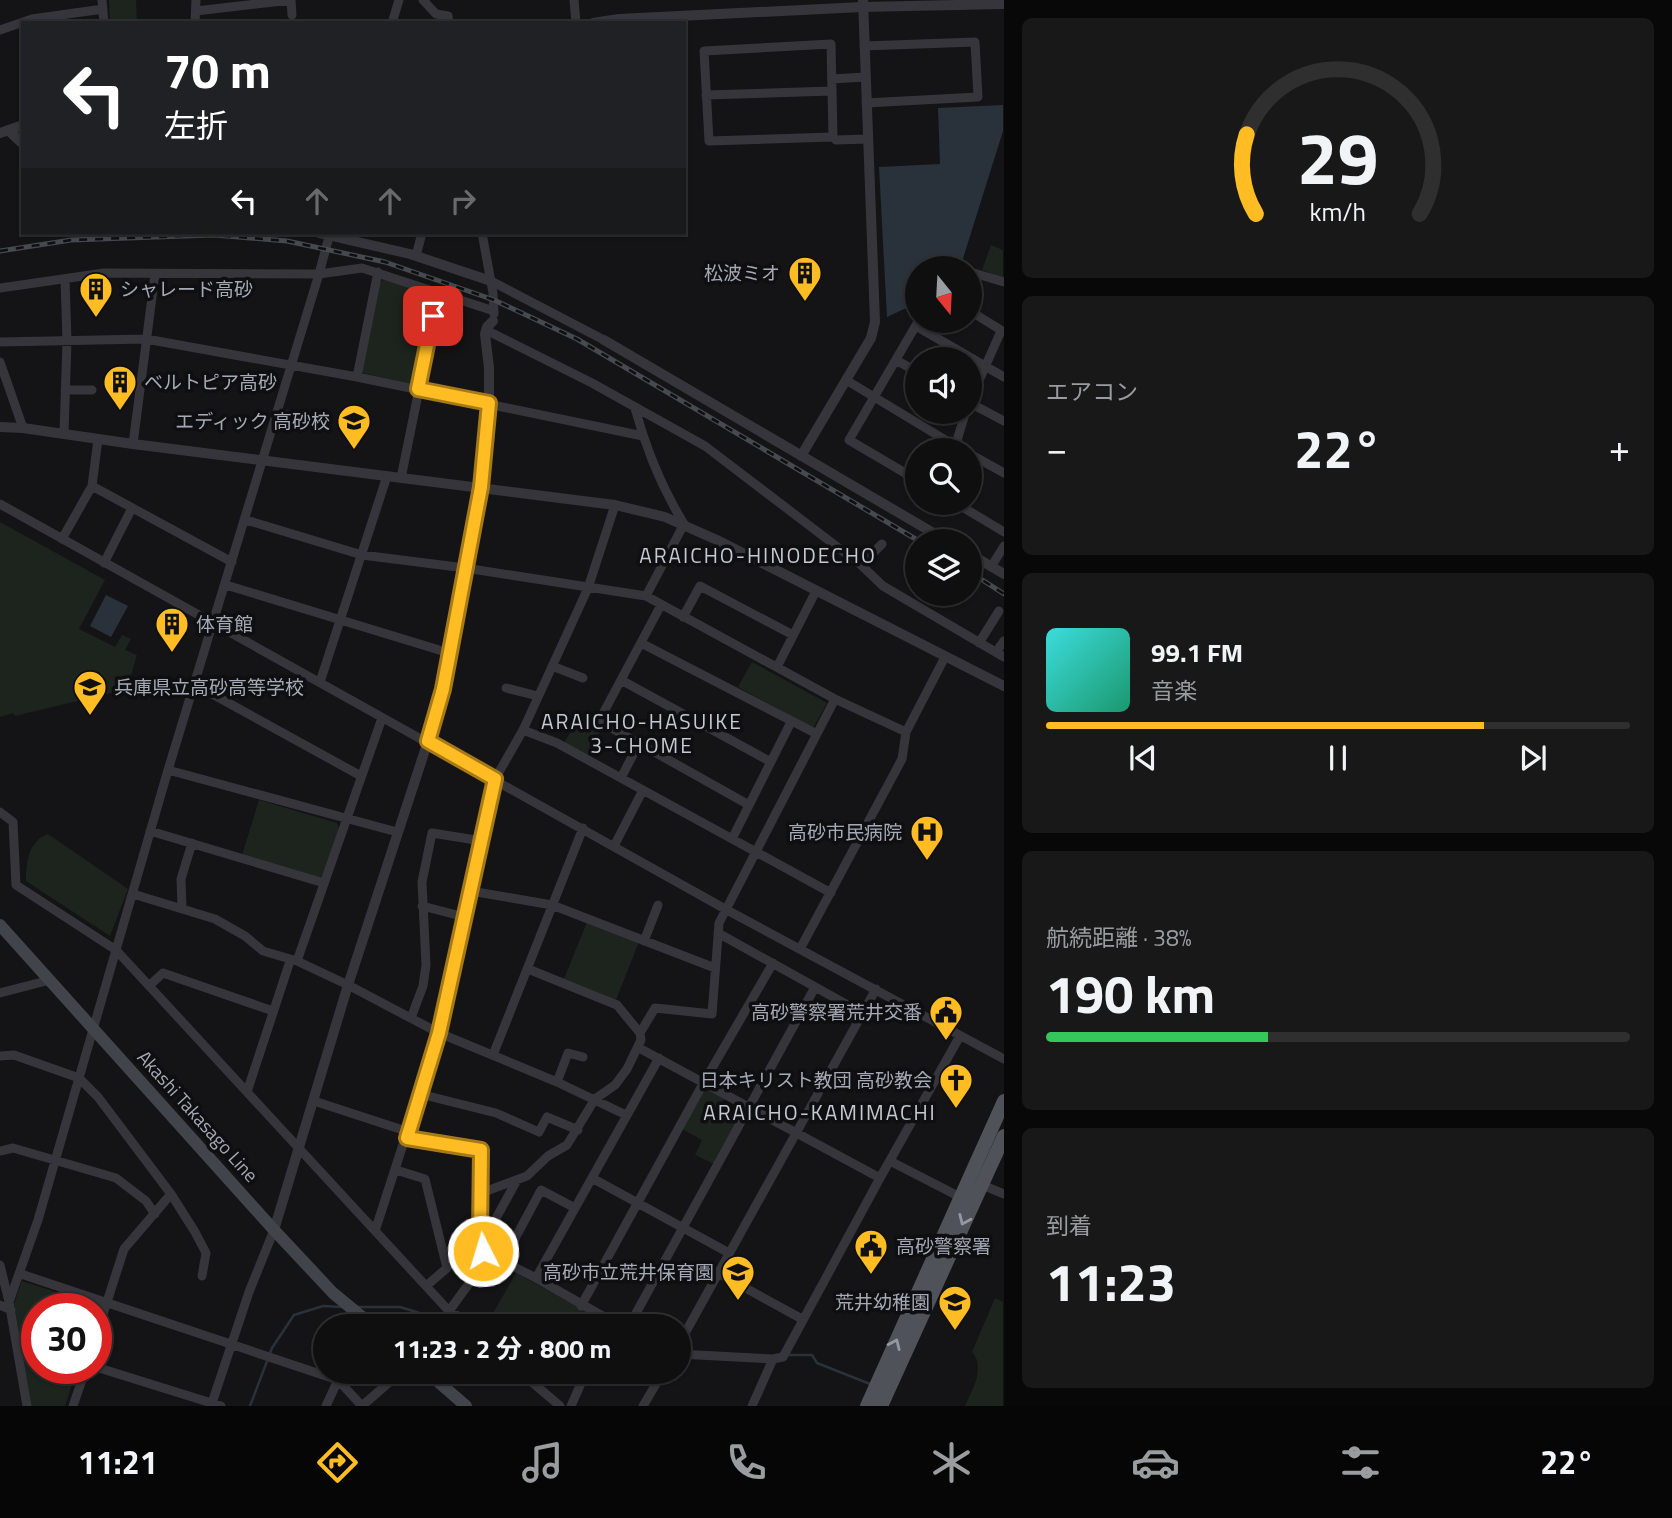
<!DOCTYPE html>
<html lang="ja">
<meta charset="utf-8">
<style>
body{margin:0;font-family:"Titillium Web","Noto Sans JP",sans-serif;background:#181819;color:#f1f3f6;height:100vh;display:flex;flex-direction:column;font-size:26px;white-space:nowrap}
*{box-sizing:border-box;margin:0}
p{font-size:23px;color:#9b9c9f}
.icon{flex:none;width:38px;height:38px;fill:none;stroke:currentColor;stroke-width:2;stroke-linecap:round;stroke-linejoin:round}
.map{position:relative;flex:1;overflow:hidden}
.panel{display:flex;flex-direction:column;gap:18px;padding:18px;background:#080809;width:668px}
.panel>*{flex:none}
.hud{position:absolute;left:21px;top:21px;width:665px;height:214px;border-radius:0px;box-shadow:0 2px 5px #0004,0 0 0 2px #2f2f30;background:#202124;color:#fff;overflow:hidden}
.needle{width:46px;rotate:162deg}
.fabs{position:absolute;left:905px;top:256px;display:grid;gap:14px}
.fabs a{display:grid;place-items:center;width:77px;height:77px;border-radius:50%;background:#0f0f10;box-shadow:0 2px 5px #0004,0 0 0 2px #2f2f30;font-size:35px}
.speed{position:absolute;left:21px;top:1293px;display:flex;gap:14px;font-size:35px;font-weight:700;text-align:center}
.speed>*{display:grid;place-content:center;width:91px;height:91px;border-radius:50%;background:#0f0f10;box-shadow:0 2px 5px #0004,0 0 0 2px #2f2f30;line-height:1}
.speed .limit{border:10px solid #d22;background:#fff;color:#111}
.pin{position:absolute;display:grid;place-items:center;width:60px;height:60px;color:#fff;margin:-30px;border-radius:14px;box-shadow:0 4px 10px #0006}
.me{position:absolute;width:77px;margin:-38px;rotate:355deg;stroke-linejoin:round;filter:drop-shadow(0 0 5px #0008)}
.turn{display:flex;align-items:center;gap:24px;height:147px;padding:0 28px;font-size:32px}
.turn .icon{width:91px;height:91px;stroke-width:2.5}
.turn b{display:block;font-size:49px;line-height:60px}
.lanes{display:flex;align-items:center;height:66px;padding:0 28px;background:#0003;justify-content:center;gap:35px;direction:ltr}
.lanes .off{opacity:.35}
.big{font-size:52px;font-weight:700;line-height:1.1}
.panel .card{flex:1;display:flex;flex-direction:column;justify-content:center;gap:10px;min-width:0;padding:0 24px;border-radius:10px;background:#181819}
.panel .dial{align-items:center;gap:0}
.dial svg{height:182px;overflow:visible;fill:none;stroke:#2f2f30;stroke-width:7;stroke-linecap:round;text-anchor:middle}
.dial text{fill:#f1f3f6;stroke:none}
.song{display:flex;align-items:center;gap:21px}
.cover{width:84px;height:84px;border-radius:10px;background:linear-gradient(135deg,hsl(180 70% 55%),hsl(160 70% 35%))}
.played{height:7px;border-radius:4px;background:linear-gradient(90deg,#ffbc23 75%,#2f2f30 75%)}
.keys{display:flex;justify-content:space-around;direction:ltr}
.heat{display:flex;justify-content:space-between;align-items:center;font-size:38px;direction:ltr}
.charge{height:10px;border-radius:5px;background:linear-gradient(90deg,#34c759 38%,#2f2f30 0)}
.trip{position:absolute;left:313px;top:1314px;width:378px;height:70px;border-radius:35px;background:#0f0f10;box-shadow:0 2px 5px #0004,0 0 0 2px #2f2f30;font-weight:700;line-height:70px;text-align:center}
.tab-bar{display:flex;height:112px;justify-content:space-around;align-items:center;background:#060606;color:#9b9c9f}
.tab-bar .icon{width:49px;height:49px}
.tab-bar .selected{color:#ffbc23}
.tab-bar b{font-size:32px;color:#f1f3f6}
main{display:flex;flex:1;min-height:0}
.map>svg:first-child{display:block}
</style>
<main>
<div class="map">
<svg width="1004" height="1406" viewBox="0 0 1004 1406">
<rect width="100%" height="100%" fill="#141416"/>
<!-- green -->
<path fill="#1c241d" d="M 109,0 L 136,0 L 137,23 L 110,23 Z
M 991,245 L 1003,250 L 1003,278 L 982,270 Z
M 385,279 L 431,291 L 433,296 L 414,384 L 362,373 L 379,283 Z
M 0,522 L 105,580 L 79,629 L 115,647 L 122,635 L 131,639 L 125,650 L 137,655 L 127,689 L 15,716 L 13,713 L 0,717 Z
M 752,662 L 827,703 L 813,728 L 738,687 Z
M 576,722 L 589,730 L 592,724 L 602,728 L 587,756 L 564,743 Z
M 259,800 L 337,823 L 339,829 L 323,876 L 318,878 L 242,855 Z
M 48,834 L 128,889 L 110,936 L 26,881 C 26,863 28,841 48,834 Z
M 587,922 L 639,942 L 616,1000 L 564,979 Z
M 708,1088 L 725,1097 L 716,1114 L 737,1124 L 714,1164 L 695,1155 L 702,1140 L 682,1129 L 702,1090 Z
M 516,1273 L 602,1320 L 601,1326 L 528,1326 L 488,1322 Z
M 22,1281 L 98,1306 L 96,1312 L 96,1309 L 37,1309 L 37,1368 L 77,1369 L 65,1406 L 31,1406 L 14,1304 Z
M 995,1298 L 1003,1302 L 1003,1406 L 965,1406 C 972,1390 986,1368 972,1352 Z"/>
<!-- water -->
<path fill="#29323b" d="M 1003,105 L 1003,131 L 960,268 L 917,268 L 917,303 L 887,317 L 879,167 L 940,164 L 938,108 Z
M 106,595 L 128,606 L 111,637 L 90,626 Z"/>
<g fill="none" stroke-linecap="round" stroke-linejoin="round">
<!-- stream -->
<path stroke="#29323b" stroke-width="2.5" d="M 357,1307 L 400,1307 L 439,1319 L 449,1315
M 455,1313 L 458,1312 L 474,1326
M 504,1326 L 512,1326
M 788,1355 L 812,1355 L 817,1363 L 870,1384
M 250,1406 L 272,1348 L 294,1315 L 323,1306 L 343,1307"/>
<!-- minor -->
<path stroke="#35353b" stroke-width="9" d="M 102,0 L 104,23
M 423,0 L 436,14 L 448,16 L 449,23
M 574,0 L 576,23
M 196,11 L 291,0 L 292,15
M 195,23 L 196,0
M 392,23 L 399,0
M 0,30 L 32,19 L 103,9
M 864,46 L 975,42 L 978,97 L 866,103
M 832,79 L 865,77
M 706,95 L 832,91
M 833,137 L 831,44 L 704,51 L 709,141 L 833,137 L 836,140 L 868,139
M 482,233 L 493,293 L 494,314
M 416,256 L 422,233
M 970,272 L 1004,282
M 491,281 L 604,340
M 0,288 L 104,273 L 319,274 L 362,268 L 494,311
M 970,311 L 1004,332
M 916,326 L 1004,377
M 486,330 L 592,383 L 705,446 L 861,565 L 883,586 L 1004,657
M 0,342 L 146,339 L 357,377 L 643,436
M 896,360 L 917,372
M 0,362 L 23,428
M 357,377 L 378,272
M 846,380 L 962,450
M 65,390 L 92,390
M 970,401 L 1001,331
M 970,403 L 1004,421
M 635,408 C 646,449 662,488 684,524 L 646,596
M 277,412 L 316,422
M 64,434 L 67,341 L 65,279
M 133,444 L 155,274
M 954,450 L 966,411
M 970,454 L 1004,473
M 401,478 L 439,291
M 917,480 L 849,440 L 919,320
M 92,486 L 232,562
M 954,502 L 1004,532
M 0,504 L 727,910 L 1004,1059
M 246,520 L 362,555 L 465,568 L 646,596 L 835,699 L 906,732
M 62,539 L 92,486 L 98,439
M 104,563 L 132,508
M 861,565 L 882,544
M 991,567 L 1004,546
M 226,585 L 449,653
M 661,605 L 599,721 L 749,805
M 683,617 L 700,586 L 793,635
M 641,643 L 817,734
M 979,643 L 999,611
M 996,652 L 1004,641
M 552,666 L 583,678
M 777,667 L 816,591
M 621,680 L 771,762
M 320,682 L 387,476
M 194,684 L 361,776
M 506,688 L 538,696
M 523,730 L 557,743 L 831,893
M 168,770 L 397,832
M 621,778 L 638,745
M 0,812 L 13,822 L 16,885 L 116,950 L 449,1311 L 467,1326
M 150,831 L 324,883
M 732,839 L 791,722
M 614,846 L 643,790
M 471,891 L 552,905 L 715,968
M 133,894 L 215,919 L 245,936 L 263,951 L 297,961 L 348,985 L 439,1033 L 557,1082 L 626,1115
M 422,906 L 465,917
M 182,907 L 181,879 L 192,843
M 718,933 L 862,1013
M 644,941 L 658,905
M 800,949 L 902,759 L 906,732 L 945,657
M 297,961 L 382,718
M 150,985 L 163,973 L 273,1011
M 0,993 L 50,980
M 411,1018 L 423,986 L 426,965 L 422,882 L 432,833 L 482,841
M 640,1033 L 655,1008 L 712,1014 L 719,923 L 835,699
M 639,1048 L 880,1178
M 493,1055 L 583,828
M 0,1056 L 14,1055 L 79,1078 L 98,1097 L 171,1194 L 195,1232 L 206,1253 L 202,1276
M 557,1082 L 568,1053 L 583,1057
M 247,1092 L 290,961
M 420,1094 L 496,1113 L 539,1132 L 547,1117 L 578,1130
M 314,1101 L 409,1132
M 407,1138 L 481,1150 L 480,1236 L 483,1242
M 0,1151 L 13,1148 L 116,1178 L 146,1201 L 155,1214
M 890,1161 L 960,1197
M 396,1170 L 425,1179 L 447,1268 L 426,1286
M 592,1178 L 729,1253
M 980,1184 L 1004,1194
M 481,1193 L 527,1176 L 548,1156 L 567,1145 L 595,1099 L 615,1085 L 627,1069 L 641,1040 L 640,1033 L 617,1005 L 528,969
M 375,1231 L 439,1033 L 495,779 L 523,730 L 588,588 L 615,505
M 483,1251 L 536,1278 L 620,1326
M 503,1261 L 541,1190 L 575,1208
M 0,1265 L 9,1302 L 27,1406
M 718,1273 L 802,1319
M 21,1274 L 338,1380 L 326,1406
M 536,1278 L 659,1058
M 9,1302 L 38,1220 L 168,770 L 319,274 L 330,233
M 0,1305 L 11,1310
M 581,1306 L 704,1082 L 773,963
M 449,1311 L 484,1263 L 483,1242 L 517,1180
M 629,1326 L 815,987
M 96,1336 L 124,1249 L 171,1194
M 679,1344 L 876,989
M 679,1354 L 773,1359
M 96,1367 L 221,1406
M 520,1372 L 560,1406
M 338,1380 L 362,1406 L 401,1372
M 73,1406 L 86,1368
M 211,1406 L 249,1292 L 274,1230
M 571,1406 L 586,1372
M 643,1406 L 663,1372
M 752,1406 L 773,1359 L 783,1357 L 880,1178 L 960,1036"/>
<!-- tertiary -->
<path stroke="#35353b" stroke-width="10" d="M 593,23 L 619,19 L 862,7 L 1004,4
M 8,130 L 23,144
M 0,133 L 23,125
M 319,233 L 410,254 L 491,281
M 604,340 L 947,541
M 0,427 L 23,428 L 133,444 L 615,505 L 665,517 L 717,540 L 1004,686
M 801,456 L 871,338 L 875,322 L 863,0
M 970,554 L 1004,574
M 274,1230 L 348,985 L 428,741 L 443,689 L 481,487 L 489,403 L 489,368 L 485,334 L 487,327 L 493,321"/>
<!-- secondary -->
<path stroke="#42444b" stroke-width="12" d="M 0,925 L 274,1230 L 333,1293 L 373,1326
M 427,1372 L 466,1406"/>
<!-- primary -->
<path stroke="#50525a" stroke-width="14" d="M 867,1406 L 1004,1101
M 881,1406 L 1004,1136"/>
<defs>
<path id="rail" d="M 0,251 L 71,240 L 214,235 L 287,241 L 385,262 L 494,300 L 577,339 L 919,541
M 970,572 L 1004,594"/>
</defs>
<!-- rail casing -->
<use href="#rail" stroke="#474950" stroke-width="5"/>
<!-- rail -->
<use href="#rail" stroke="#0f0f11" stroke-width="2.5" stroke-dasharray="8" stroke-linecap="butt"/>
</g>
<!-- one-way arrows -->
<defs><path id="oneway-chevron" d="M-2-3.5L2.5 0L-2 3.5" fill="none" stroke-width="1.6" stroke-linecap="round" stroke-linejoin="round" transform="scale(1.75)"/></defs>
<g stroke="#9498a4">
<use href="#oneway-chevron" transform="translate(964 1220) rotate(114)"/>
<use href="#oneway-chevron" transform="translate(895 1344) rotate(-66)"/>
</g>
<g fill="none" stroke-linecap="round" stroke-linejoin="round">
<defs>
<path id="route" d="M 433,316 L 418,389 L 489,403 L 481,487 L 443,689 L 428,741 L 495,779 L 439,1033 L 407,1138 L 481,1150 L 480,1236 L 483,1242 L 483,1251"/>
</defs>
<!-- route casing -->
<use href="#route" stroke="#a67a17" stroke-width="18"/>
<!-- route -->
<use href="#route" stroke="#ffbc23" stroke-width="12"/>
</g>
<!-- icons -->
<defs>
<symbol id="building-pin" viewBox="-11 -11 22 30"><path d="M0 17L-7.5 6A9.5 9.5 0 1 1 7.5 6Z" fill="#ffbc23" stroke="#0f0f11"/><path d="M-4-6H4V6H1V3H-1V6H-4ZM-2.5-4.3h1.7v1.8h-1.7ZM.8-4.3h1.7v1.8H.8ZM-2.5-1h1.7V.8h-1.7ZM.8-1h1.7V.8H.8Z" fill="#111"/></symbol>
<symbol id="school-pin" viewBox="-11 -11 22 30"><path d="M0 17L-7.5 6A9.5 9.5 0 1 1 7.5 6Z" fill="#ffbc23" stroke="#0f0f11"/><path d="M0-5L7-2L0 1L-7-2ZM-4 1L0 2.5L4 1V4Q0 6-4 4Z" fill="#111"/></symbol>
<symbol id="hospital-pin" viewBox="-11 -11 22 30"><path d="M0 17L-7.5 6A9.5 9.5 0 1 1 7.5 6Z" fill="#ffbc23" stroke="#0f0f11"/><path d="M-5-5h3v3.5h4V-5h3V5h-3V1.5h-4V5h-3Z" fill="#111"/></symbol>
<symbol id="civic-pin" viewBox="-11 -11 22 30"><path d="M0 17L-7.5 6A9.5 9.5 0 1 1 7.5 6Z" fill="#ffbc23" stroke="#0f0f11"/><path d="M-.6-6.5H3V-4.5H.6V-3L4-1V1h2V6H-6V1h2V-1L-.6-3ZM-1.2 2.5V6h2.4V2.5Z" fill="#111"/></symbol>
<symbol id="church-pin" viewBox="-11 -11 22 30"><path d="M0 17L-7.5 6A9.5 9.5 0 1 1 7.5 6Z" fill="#ffbc23" stroke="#0f0f11"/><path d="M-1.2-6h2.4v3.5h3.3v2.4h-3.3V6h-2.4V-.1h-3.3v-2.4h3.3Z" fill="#111"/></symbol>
</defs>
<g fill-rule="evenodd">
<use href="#building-pin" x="786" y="254" width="38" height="52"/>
<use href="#building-pin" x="77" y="270" width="38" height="52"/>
<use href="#building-pin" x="101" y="363" width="38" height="52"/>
<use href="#school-pin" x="335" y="402" width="38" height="52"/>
<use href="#building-pin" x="153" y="605" width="38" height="52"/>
<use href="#school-pin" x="71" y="668" width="38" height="52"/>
<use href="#hospital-pin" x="908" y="813" width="38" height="52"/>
<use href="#civic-pin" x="927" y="993" width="38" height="52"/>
<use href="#church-pin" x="937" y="1061" width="38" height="52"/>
<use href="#civic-pin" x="852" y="1227" width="38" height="52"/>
<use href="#school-pin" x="719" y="1253" width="38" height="52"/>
<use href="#school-pin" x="936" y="1283" width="38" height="52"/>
</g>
<g text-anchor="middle" stroke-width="7" stroke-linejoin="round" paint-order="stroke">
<!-- poi labels -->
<g font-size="19" fill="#a5aab7" stroke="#0f0f11" text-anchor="end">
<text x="780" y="280">松波ミオ</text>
<text x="120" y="296" text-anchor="start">シャレード高砂</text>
<text x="144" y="389" text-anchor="start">ベルトピア高砂</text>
<text x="330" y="428">エディック 高砂校</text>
<text x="196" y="631" text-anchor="start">体育館</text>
<text x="114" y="694" text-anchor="start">兵庫県立高砂高等学校</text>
<text x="902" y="839">高砂市民病院</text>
<text x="922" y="1019">高砂警察署荒井交番</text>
<text x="932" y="1087">日本キリスト教団 高砂教会</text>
<text x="896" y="1253" text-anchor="start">高砂警察署</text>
<text x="714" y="1279">高砂市立荒井保育園</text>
<text x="930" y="1309">荒井幼稚園</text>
</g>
<!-- street labels -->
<g font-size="19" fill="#a5aab7" stroke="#0f0f11">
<text transform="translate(198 1116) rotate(48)" y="7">Akashi Takasago Line</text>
</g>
<!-- neighbourhood labels -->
<g font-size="21" letter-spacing="2" fill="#c6c9d3" stroke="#0f0f11">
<text x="758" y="563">ARAICHO-HINODECHO</text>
<text x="642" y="729">ARAICHO-HASUIKE<tspan x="642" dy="24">3-CHOME</tspan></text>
<text x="820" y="1120">ARAICHO-KAMIMACHI</text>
</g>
</g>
</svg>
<div class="fabs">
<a><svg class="needle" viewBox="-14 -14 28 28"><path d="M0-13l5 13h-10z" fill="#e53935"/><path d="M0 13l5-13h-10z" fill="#9b9c9f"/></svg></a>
<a><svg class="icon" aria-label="sound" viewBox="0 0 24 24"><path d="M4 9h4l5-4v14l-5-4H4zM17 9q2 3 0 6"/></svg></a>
<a><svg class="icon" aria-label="search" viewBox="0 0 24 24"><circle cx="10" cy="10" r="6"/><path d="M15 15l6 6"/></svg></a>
<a><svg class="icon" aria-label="layers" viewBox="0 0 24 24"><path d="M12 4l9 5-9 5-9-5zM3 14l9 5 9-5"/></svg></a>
</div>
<div class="speed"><div class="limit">30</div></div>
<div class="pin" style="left:433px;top:316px;background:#d93025"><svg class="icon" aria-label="arrive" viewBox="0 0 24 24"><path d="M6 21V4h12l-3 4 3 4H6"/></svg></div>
<svg class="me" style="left:483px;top:1251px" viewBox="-20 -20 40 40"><circle r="17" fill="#ffbc23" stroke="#fff" stroke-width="3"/><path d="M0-11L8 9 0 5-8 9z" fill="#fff"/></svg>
<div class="trip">11:23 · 2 分 · 800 m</div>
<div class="hud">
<div class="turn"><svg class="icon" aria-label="left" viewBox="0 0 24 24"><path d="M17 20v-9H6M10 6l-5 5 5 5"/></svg><div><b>70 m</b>左折</div></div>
<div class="lanes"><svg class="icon" aria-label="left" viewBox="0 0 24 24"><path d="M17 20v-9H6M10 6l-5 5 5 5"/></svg><svg class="icon off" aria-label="ahead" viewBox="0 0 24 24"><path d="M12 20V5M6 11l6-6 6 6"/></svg><svg class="icon off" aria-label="ahead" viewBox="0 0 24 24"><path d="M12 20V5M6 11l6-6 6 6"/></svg><svg class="icon off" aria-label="right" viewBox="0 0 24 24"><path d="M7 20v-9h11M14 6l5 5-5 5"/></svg></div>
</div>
</div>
<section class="panel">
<div class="card dial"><svg viewBox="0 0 100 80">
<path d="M14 69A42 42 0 1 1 86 69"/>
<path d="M14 69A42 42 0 0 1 10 34" stroke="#ffbc23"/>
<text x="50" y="56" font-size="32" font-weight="700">29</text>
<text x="50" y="72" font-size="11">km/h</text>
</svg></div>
<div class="card"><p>エアコン</p>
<div class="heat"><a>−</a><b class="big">22°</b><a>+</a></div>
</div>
<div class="card">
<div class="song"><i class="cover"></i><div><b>99.1 FM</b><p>音楽</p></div></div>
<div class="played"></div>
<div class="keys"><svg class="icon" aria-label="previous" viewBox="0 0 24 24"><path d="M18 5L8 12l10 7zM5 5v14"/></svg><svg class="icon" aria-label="pause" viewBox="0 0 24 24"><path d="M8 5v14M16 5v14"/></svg><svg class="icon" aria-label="next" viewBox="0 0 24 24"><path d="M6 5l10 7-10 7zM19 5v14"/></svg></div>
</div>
<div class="card"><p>航続距離 · 38%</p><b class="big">190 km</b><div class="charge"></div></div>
<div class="card"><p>到着</p><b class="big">11:23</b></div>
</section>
</main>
<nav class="tab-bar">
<b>11:21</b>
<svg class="icon selected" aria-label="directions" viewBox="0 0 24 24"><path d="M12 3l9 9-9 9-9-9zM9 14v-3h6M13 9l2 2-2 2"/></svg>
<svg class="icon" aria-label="music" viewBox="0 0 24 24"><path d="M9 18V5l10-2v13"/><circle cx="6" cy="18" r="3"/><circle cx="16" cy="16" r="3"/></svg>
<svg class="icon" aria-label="phone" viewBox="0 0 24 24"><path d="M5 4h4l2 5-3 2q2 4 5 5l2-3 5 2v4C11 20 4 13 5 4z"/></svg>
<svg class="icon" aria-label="climate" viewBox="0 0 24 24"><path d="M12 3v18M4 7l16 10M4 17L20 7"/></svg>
<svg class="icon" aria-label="car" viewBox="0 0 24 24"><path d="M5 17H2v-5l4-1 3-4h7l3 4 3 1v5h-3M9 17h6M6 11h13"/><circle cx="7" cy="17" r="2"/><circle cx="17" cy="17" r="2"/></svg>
<svg class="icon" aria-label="filters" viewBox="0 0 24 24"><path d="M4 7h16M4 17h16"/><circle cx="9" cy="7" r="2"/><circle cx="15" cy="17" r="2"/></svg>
<b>22°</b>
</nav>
